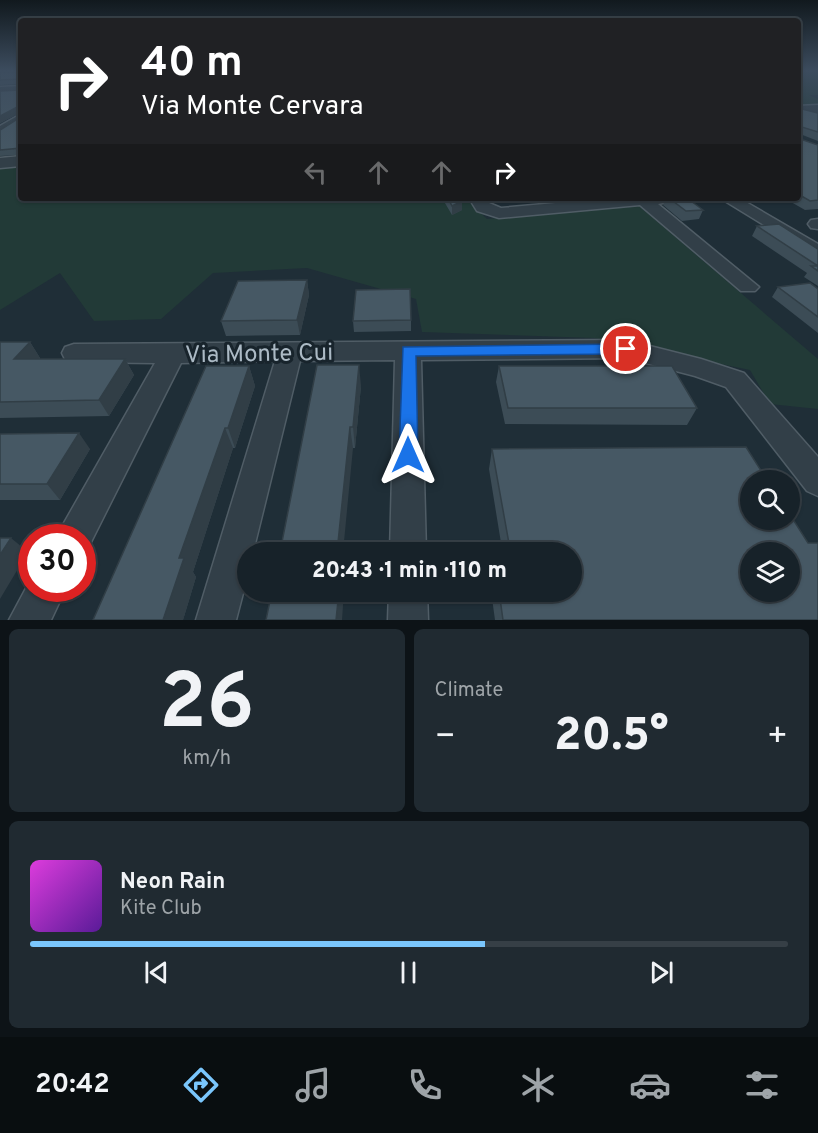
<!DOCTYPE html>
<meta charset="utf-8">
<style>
body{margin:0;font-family:Overpass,sans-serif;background:#202a31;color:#f1f3f6;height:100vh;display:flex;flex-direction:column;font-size:22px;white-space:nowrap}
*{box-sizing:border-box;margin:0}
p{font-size:20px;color:#9ea4a8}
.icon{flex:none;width:33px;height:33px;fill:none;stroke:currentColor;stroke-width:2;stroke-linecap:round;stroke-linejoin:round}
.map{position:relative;height:620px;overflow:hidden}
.side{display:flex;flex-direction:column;gap:9px;padding:9px;background:#0d1317;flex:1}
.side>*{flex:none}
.hud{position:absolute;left:18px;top:18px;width:783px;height:183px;border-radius:6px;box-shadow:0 2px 4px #0004,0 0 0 2px #363f46;background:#202124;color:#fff;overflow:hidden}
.tools{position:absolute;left:740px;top:470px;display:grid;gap:12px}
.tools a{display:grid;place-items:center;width:60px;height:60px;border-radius:50%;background:#172229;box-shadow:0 2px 4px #0004,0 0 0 2px #363f46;font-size:30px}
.speed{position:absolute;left:18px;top:524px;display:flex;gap:12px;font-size:30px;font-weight:700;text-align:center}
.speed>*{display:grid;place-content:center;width:78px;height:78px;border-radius:50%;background:#172229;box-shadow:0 2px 4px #0004,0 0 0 2px #363f46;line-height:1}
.speed .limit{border:9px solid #d22;background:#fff;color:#111}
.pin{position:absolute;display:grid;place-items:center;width:51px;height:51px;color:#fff;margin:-26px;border:3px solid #fff;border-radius:50%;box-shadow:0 2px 6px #0007}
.me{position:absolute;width:66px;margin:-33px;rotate:0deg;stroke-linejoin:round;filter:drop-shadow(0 0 4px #0008)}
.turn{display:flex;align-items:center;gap:21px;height:126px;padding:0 24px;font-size:27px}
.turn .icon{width:78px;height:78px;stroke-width:2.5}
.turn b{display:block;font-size:42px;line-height:51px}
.lanes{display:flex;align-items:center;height:57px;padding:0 24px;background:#0003;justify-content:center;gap:30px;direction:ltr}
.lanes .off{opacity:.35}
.big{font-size:45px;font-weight:800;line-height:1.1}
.side .card{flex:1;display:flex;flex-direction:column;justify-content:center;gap:9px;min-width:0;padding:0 21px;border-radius:9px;background:#202a31}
.side .dial{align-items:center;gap:0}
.dial b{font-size:78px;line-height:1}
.song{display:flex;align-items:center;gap:18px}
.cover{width:72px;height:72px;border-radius:9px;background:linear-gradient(135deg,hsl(300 70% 55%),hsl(270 70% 35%))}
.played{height:6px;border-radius:3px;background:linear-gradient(90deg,#7ac6fc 60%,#363f46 60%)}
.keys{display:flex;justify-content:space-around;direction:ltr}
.heat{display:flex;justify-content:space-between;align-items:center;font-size:33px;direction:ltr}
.side .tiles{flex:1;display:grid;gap:9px;grid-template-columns:1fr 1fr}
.card:last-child{grid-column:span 2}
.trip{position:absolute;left:237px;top:542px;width:345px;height:60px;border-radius:30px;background:#172229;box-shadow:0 2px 4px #0004,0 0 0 2px #363f46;font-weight:800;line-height:60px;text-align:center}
.tab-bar{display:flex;height:96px;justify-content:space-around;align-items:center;background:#090e10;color:#9ea4a8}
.tab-bar .icon{width:42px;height:42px}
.tab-bar .active{color:#7ac6fc}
.tab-bar b{font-size:27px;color:#f1f3f6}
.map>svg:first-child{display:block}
</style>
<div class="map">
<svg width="818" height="620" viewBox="0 0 818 620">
<rect width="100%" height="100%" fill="#1f2e37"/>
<!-- green -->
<path fill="#223a37" d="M 798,70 L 818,70 L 818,95 L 809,95 L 818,99 L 818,107 L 798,108 Z
M 21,164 L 21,198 L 417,198 L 421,203 L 466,199 L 487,219 L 639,206 L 818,359 L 818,409 L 770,404 L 750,370 L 594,338 L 422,332 L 416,299 L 307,268 L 213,273 L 161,319 L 94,321 L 60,273 L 0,310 L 0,165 Z"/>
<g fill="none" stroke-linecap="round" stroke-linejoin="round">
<defs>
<path id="minor" d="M 0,70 L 21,70 L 21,74 L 0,75 Z
M 21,114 L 21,122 L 0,136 L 0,126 Z
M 469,198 L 485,198 L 489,203 L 501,208 L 612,198 L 675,198 L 673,201 L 658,204 L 759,287 L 755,291 L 741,291 L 640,205 L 499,218 L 477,211 Z
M 720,198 L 739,198 L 818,244 L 818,258 Z
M 818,219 L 818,229 L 811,228 L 808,224 L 811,220 Z
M 626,340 L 701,359 L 744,373 L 818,457 L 818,496 L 807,491 L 726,387 L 695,376 L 626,358 L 421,360 L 426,552 L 390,552 L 395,360 L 300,361 L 253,552 L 248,552 L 248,574 L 236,620 L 196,620 L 275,361 L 181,363 L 87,550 L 82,551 L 82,537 L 56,537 L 155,363 L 74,362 L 65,359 L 62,353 L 65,347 L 74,344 Z
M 32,577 L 32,588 L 66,588 L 51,620 L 9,620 Z
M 389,591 L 427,591 L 428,620 L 388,620 Z"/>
<path id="tertiary" d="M 21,86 L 21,94 L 0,95 L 0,87 Z
M 818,105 L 818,113 L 798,114 L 798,106 Z
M 21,156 L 21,166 L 0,168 L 0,158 Z"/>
</defs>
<!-- minor casing -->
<use href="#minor" stroke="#505d66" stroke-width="3"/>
<!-- tertiary casing -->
<use href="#tertiary" stroke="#505d66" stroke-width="3"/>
<!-- minor -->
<use href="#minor" fill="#323f48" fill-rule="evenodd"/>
<!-- tertiary -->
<use href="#tertiary" fill="#323f48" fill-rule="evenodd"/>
</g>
<!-- wall -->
<path fill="#3c4c56" d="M 21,70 L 21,155 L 0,156 L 0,130 L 19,118 L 19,113 L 0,123 L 0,91 L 20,90 L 20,84 L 0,85 L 0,72 L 19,72 Z
M 798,108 L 818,113 L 818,141 L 800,134 L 800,139 L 818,145 L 818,209 L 805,210 L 784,198 L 798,198 Z
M 442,198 L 461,198 L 462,210 L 452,215 Z
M 509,198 L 549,198 L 511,200 Z
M 666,198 L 687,198 L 703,210 L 699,219 L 682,221 L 663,205 Z
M 757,226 L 818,249 L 818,286 L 804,277 L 807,273 L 752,236 Z
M 307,280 L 309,295 L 300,335 L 226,336 L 221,321 Z
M 778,287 L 818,289 L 818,333 L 772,297 Z
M 411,320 L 411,331 L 354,332 L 353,321 Z
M 0,342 L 30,342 L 40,358 L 40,359 L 125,359 L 134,375 L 109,416 L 0,418 Z
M 206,366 L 249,366 L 255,386 L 235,448 L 233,448 L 193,572 L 196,577 L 183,620 Z
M 499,366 L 697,408 L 687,425 L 505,424 L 496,382 Z
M 361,386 L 355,448 L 353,448 L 280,552 Z
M 0,434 L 90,449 L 60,500 L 0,500 Z
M 492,449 L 808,543 L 818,620 L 495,620 L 491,591 L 572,591 L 572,552 L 492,552 L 492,549 L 502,549 L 489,469 Z"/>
<!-- shaded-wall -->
<path fill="#313e46" d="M 19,106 L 21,112 L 0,123 L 0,116 Z
M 462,201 L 462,210 L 452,215 L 452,206 Z
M 307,280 L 309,295 L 300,335 L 297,320 Z
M 30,342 L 40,358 L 26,375 L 14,359 Z
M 125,359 L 134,375 L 109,416 L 99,400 Z
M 359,365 L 361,386 L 355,448 L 353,427 Z
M 249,366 L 255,386 L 235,448 L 228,428 Z
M 350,427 L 353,448 L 343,552 L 337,552 Z
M 225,428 L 233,448 L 193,572 L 196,577 L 183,620 L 163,620 L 179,558 Z
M 79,433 L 90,449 L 60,500 L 47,484 Z
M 11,538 L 28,552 L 0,599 L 0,555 Z
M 339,591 L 344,591 L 342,620 L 336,620 Z"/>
<!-- building -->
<path fill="#465864" stroke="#313e46" stroke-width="1.5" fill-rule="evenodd" d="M 19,70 L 21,70 L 21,148 L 0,150 L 0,130 L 19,118 L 19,106 L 0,116 L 0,91 L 20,90 L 20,79 L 0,80 L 0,72 L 19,72 Z
M 798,108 L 818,113 L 818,132 L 802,127 L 799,129 L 800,139 L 818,145 L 818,200 L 810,201 L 798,194 Z
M 448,198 L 461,198 L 462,201 L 452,206 Z
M 669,198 L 687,198 L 703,210 L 686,211 Z
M 779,224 L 818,249 L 818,271 L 811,266 L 818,266 L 757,226 Z
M 307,280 L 297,320 L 221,321 L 238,281 Z
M 810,283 L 818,289 L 818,317 L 778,287 Z
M 410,289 L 411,320 L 353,321 L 356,290 Z
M 0,342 L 30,342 L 14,359 L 125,359 L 99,400 L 0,402 Z
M 317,365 L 359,365 L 353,427 L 350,427 L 337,552 L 280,552 Z
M 206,366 L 249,366 L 228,428 L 225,428 L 179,558 L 184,558 L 163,620 L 93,620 Z
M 499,366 L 672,366 L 697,408 L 508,408 Z
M 79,433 L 47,484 L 0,484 L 0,434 Z
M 746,447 L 767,480 L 750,480 L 750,519 L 789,519 L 789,513 L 808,543 L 818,543 L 818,620 L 503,620 L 499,591 L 572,591 L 572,552 L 493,552 L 492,549 L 510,549 L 492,449 ZM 750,552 L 789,552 L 789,591 L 750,591 Z
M 0,538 L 11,538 L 0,555 Z
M 272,591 L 339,591 L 336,620 L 266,620 Z"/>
<!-- sky -->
<linearGradient id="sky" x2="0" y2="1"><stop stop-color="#11191e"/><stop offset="0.45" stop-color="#3c4c5e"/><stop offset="1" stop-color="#3c4c5e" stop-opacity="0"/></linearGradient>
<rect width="818" height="157" fill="url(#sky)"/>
<!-- route -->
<path fill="#1a73e8" stroke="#114b97" stroke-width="1.5" d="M 626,344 L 634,349 L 626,354 L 416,356 L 418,455 L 415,461 L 408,463 L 402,461 L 399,455 L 403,347 Z"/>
<g text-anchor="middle" stroke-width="6" stroke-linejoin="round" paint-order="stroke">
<!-- near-street labels -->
<g font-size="24" fill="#acbac5" stroke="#18242c">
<text transform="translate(259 353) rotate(-1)" y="8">Via Monte Cui</text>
</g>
</g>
</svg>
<div class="tools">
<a><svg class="icon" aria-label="search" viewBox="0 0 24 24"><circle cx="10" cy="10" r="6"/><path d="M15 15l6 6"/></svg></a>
<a><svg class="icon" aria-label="layers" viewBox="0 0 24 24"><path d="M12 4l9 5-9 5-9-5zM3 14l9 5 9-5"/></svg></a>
</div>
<div class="speed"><div class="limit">30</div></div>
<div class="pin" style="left:626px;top:349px;background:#d93025"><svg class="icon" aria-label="arrive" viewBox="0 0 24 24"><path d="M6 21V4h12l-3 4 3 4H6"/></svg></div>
<svg class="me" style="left:408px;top:455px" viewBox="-20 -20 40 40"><path d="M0-17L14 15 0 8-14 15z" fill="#1a73e8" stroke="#fff" stroke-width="4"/></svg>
<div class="trip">20:43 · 1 min · 110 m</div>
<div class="hud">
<div class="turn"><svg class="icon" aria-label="right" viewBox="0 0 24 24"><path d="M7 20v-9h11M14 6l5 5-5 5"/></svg><div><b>40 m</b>Via Monte Cervara</div></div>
<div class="lanes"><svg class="icon off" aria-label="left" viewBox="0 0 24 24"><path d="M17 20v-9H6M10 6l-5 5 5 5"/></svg><svg class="icon off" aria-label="ahead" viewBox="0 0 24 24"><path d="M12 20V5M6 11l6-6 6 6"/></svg><svg class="icon off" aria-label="ahead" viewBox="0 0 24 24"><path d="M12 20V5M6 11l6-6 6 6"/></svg><svg class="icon" aria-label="right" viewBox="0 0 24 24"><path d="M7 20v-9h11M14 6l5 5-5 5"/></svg></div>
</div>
</div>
<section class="side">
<div class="tiles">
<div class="card dial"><b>26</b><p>km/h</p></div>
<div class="card"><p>Climate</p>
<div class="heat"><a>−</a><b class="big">20.5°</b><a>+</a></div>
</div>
<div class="card">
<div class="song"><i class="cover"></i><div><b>Neon Rain</b><p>Kite Club</p></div></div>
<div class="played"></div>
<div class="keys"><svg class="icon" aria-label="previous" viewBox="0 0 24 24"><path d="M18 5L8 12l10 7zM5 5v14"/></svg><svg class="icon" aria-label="pause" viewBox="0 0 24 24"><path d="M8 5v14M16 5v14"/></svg><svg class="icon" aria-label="next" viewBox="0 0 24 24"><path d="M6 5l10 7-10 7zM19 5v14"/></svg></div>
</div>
</div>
</section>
<nav class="tab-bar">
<b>20:42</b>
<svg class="icon active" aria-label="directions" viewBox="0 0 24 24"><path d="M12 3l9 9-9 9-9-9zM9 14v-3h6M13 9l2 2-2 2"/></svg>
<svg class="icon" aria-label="music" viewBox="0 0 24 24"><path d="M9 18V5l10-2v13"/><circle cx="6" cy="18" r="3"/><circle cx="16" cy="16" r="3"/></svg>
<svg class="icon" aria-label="phone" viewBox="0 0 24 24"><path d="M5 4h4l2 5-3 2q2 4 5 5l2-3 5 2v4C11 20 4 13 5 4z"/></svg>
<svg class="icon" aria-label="climate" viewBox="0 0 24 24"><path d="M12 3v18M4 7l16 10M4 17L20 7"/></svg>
<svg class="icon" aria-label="car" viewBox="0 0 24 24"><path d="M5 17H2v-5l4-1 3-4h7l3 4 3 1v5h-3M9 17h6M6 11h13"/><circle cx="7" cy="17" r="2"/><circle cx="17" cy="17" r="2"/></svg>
<svg class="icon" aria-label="filters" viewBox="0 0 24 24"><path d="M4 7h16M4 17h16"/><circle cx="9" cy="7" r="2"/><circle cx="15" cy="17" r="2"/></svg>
</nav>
